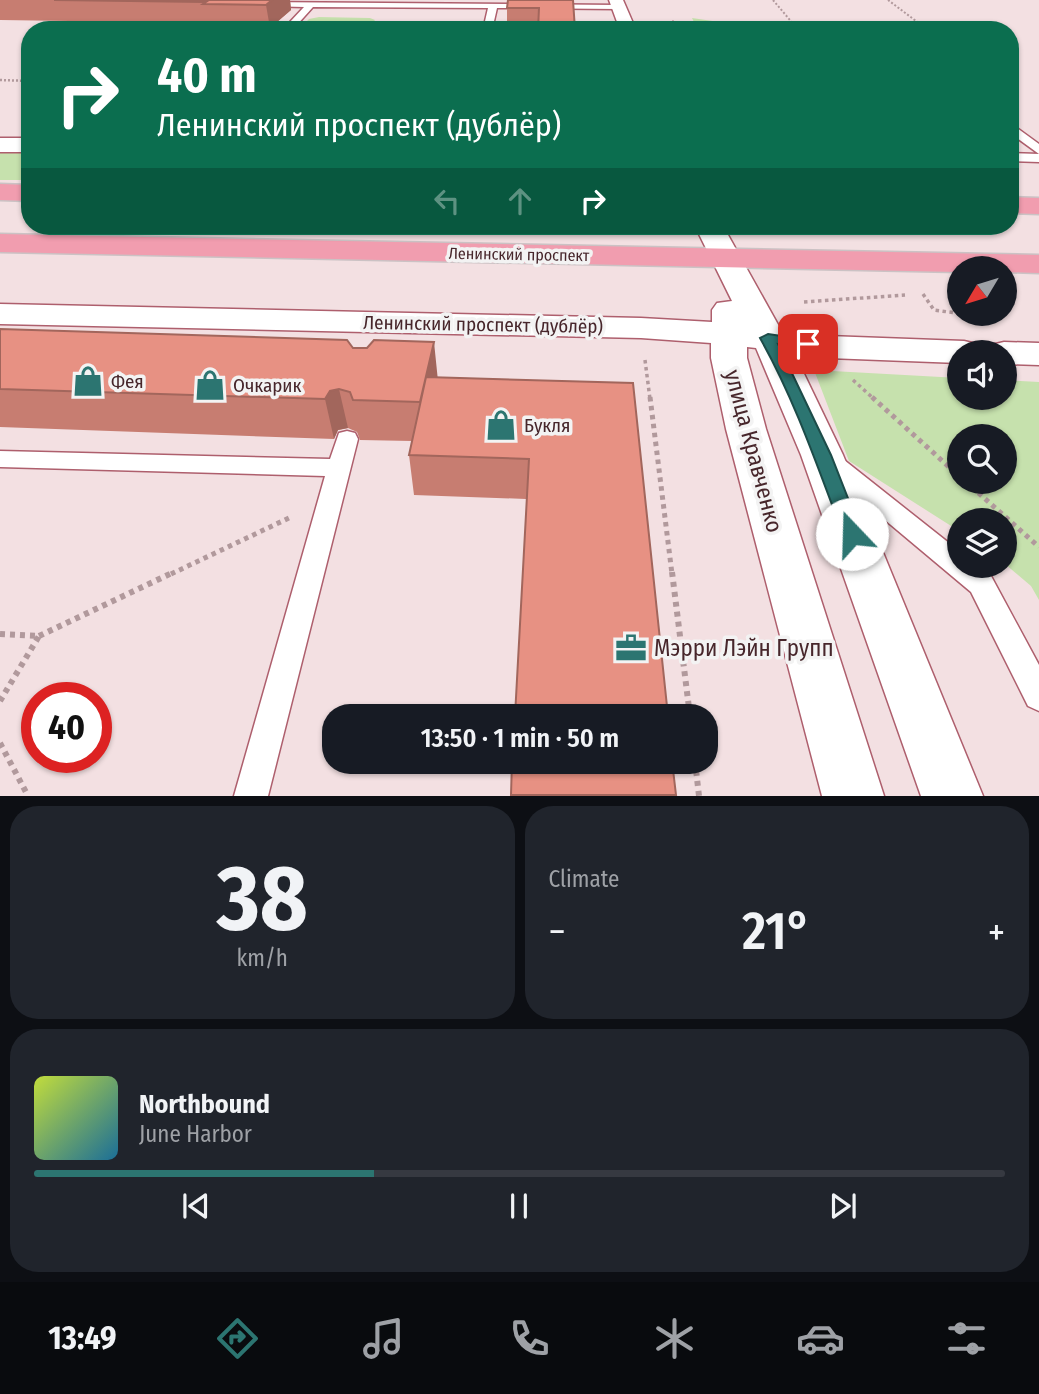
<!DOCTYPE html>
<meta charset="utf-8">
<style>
body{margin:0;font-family:"Fira Sans Condensed",sans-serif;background:#20242c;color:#f1f3f6;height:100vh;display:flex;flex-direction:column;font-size:26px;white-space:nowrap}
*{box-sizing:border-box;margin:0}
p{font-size:23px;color:#9ea1a6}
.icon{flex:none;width:38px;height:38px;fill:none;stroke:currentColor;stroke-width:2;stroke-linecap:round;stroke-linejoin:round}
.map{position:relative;height:796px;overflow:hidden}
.drawer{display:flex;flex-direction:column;gap:10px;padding:10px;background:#0d0f14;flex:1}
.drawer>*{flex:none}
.banner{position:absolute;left:21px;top:21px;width:998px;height:214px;border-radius:28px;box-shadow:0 2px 5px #0004;background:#0b6e4f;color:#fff;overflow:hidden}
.needle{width:46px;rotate:232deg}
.fabs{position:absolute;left:947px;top:256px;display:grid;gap:14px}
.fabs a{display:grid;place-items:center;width:70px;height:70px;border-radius:50%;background:#171b24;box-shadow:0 2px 5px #0004;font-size:35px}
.speed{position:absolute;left:21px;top:682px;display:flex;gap:14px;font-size:35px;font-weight:700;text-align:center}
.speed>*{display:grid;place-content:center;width:91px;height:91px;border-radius:50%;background:#171b24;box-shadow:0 2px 5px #0004;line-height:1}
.speed .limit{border:10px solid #d22;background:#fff;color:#111}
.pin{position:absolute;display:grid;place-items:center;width:60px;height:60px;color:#fff;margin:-30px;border-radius:14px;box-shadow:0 4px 10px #0006}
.me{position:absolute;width:77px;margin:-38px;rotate:339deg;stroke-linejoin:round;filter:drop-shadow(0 0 5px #0008)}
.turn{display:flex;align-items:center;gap:24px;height:147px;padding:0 21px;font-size:32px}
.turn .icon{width:91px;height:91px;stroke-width:2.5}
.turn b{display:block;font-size:49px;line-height:60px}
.lanes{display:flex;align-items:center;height:66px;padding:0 21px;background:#0003;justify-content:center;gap:35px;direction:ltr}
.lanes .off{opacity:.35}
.big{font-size:52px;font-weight:600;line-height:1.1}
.drawer .tile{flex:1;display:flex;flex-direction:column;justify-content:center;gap:10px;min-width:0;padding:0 24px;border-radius:28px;background:#20242c}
.drawer .dial{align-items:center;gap:0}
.dial b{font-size:91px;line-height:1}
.song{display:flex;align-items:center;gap:21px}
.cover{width:84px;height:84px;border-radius:10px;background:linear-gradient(135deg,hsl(70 70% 55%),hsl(200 70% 35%))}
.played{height:7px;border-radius:4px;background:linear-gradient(90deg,#2c7571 35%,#363941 35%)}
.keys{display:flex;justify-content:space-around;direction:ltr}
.heat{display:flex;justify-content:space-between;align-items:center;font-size:38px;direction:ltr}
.drawer .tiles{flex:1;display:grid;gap:10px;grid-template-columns:1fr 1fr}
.tile:last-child{grid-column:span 2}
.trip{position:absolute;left:322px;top:704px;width:396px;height:70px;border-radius:28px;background:#171b24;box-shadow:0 2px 5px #0004;font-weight:600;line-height:70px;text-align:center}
.tabs{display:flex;height:112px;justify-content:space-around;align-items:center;background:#090b0e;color:#9ea1a6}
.tabs .icon{width:49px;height:49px}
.tabs .current{color:#2c7571}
.tabs b{font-size:32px;color:#f1f3f6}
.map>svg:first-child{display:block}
</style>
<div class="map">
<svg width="1039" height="796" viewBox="0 0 1039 796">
<rect width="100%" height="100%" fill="#f3e0e2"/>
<!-- green -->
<path fill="#c6e1ad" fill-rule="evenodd" d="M 319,17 L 370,18 L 375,20 C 367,34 324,28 307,28 L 303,25 L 309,19 Z
M 692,18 L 774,30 L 698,30 Z
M 0,150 L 30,151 L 30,180 L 0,180 Z
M 814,370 L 959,378 L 959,397 L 1004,397 L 1005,380 L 1039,382 L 1039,600 L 1031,586 L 1005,564 L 1004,520 L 959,520 L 959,531 L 849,461 ZM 959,436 L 1004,436 L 1004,481 L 959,481 Z"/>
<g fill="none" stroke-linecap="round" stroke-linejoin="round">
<defs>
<path id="lane" d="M 260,2 L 618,5 L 622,7 L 618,9 L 497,8 L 492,30 L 483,30 L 488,8 L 313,7 L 295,27 L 272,30 L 289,23 L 304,7 L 263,6 Z
M 673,22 L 677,25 L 672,30 L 662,30 Z
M 1010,123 L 1039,144 L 1039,154 L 1010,133 Z
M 1010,153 L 1039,154 L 1039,162 L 1010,161 Z
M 347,431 L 355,433 L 358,439 L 268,796 L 234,796 L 325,476 L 0,467 L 0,451 L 330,459 L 339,433 Z
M 831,454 L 839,456 L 959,551 L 959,565 L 977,565 L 991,576 L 1039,665 L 1039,711 L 1028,706 L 971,592 L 823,468 L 819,462 L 823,456 Z"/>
<path id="secondary" d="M 609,0 L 623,0 L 636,30 L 620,30 Z
M 0,138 L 30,138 L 30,152 L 0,152 Z
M 695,226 L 723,226 L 781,330 L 828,336 L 964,341 L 977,344 L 982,352 L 959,352 L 959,363 L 828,358 L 794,353 L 843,455 L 983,796 L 921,796 L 801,455 L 756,348 L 747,347 L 747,358 L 766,429 L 884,796 L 822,796 L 726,429 L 711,358 L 711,343 L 641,338 L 0,324 L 0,304 L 641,318 L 712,322 L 712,310 L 717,303 L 732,301 Z
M 1004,342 L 1039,343 L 1039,365 L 1004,364 L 1004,352 L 987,352 L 991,345 Z"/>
<path id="primary" d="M 0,184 L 30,185 L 30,201 L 0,200 Z
M 1010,197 L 1039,198 L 1039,214 L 1010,213 Z
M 0,234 L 1039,255 L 1039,273 L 1004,272 L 1004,268 L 959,268 L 959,272 L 0,252 Z"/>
</defs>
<!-- lane casing -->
<use href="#lane" stroke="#ae5f6d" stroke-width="3"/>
<!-- secondary casing -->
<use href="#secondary" stroke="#ae5f6d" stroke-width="3"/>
<!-- primary casing -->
<use href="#primary" stroke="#cbc2c4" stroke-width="3"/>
<!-- path-far4 -->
<path stroke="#b1999c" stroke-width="2" stroke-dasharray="2 2" stroke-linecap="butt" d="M 773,0 L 795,26
M 888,0 L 928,30
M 176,30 L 188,21"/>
<!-- path-far3 -->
<path stroke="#b1999c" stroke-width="2.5" stroke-dasharray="2 2" stroke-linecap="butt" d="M 0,80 L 30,81"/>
<!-- path-far2 -->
<path stroke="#b1999c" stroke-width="3.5" stroke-dasharray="3.5 3.5" stroke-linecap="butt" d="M 923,294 L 934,310 L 1000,319
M 804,302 L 905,295
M 645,360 L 650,399
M 853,380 L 874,399"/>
<!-- path-far1 -->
<path stroke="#b1999c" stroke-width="5" stroke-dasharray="4.5 4.5" stroke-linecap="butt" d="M 650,397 L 672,574
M 872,397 L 959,476
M 965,481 L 1039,547
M 171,574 L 291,517"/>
<!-- path -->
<path stroke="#b1999c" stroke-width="6" stroke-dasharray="5 5" stroke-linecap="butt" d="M 672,572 L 690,716
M 0,634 L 39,636 L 0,701
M 39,636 L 174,572
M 0,743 L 28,796
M 695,761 L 699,796"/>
<!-- lane -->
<use href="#lane" fill="#fff" fill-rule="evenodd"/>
<!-- secondary -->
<use href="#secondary" fill="#fff" fill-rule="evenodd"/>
<!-- primary -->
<use href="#primary" fill="#f19daf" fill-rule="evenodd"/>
</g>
<!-- wall -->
<path fill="#c77d71" d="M 0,0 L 290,0 L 291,10 L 270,28 L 209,27 L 208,23 L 0,20 Z
M 573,0 L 575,30 L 507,30 L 507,8 Z
M 0,329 L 353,348 L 437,377 L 633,383 L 526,499 L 414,495 L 409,455 L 412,441 L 360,440 L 357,432 L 348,428 L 338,430 L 334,439 L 0,427 Z"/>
<!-- shaded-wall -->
<path fill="#a2665c" d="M 272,0 L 290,0 L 291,10 L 270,28 L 266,5 Z
M 434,342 L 438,381 L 420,402 Z
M 339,389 L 348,428 L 338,430 L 334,439 L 325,399 L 330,391 Z"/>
<!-- building -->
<path fill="#e79183" stroke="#a2665c" stroke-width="2" d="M 54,0 L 208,0 L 205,2 Z
M 209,0 L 272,0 L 266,5 L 203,4 Z
M 508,0 L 573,0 L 575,30 L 538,30 L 539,8 L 507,8 Z
M 0,329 L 347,340 L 353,348 L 367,348 L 374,340 L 434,342 L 420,402 L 353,400 L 350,392 L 339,389 L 330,391 L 325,399 L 0,389 Z
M 426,377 L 633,383 L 668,716 L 515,716 L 529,459 L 409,455 Z
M 512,761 L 672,761 L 676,795 L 511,795 Z"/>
<!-- route -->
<path fill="#2c7571" stroke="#1d4c49" stroke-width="2" d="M 768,334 L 808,340 L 815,344 L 808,349 L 778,344 L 831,455 L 862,534 L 859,539 L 852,542 L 845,539 L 843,534 C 818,468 795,400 760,338 Z"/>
<!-- icons -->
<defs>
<symbol id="shop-bare" viewBox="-9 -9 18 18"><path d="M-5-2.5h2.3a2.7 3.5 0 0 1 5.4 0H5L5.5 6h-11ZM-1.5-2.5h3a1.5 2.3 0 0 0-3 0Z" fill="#2c7571" stroke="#f3f3f3" stroke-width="2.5" paint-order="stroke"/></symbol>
<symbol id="office-bare" viewBox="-9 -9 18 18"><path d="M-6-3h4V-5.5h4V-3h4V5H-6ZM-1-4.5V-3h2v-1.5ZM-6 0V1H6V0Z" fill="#2c7571" stroke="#f3f3f3" stroke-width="2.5" paint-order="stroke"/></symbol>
</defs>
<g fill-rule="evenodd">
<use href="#shop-bare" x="66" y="359" width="44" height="44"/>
<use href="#shop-bare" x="188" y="363" width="44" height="44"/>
<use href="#shop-bare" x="479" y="403" width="44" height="44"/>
<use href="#office-bare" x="609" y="626" width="44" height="44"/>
</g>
<g text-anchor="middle" stroke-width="7" stroke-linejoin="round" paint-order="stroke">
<!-- far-street labels -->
<g font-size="16" fill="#47262b" stroke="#f3f3f3">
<text transform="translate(519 254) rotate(1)" y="6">Ленинский проспект</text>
</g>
<!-- street labels -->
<g font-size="19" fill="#47262b" stroke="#f3f3f3">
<text transform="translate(483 324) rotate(1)" y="7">Ленинский проспект (дублёр)</text>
</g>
<!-- poi labels -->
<g font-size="19" fill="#47262b" stroke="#f3f3f3" text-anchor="start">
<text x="111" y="388">Фея</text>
<text x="233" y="392">Очкарик</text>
<text x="524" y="432">Букля</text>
</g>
<!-- near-street labels -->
<g font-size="23" fill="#47262b" stroke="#f3f3f3">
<text transform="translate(754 451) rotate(75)" y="8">улица Кравченко</text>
</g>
<!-- near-poi labels -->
<g font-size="23" fill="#47262b" stroke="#f3f3f3" text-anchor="start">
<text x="654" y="656">Мэрри Лэйн Групп</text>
</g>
</g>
</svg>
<div class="fabs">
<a><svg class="needle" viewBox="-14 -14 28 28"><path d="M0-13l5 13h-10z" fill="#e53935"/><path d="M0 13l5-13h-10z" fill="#9ea1a6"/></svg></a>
<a><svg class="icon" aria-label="sound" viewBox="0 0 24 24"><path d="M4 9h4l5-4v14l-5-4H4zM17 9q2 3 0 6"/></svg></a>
<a><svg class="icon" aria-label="search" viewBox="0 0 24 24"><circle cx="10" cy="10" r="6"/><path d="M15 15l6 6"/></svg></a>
<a><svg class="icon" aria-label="layers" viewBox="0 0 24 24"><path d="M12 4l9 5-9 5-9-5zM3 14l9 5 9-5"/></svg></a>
</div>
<div class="speed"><div class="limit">40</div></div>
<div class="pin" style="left:808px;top:344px;background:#d93025"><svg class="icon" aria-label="arrive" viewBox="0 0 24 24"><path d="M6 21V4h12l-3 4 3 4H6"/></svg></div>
<svg class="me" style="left:852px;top:534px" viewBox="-20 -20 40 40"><circle r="19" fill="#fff"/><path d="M0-13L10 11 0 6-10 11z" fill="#2c7571"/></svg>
<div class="trip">13:50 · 1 min · 50 m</div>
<div class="banner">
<div class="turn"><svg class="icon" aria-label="right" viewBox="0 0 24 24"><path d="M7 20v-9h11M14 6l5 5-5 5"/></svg><div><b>40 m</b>Ленинский проспект (дублёр)</div></div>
<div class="lanes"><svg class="icon off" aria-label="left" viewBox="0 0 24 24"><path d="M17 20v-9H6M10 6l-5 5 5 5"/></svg><svg class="icon off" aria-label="ahead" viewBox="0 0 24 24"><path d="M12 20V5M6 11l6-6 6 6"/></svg><svg class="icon" aria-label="right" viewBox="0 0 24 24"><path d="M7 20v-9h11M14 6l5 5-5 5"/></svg></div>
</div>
</div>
<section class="drawer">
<div class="tiles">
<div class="tile dial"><b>38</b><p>km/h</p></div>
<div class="tile"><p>Climate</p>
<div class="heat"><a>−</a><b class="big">21°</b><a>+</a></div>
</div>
<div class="tile">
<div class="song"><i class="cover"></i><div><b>Northbound</b><p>June Harbor</p></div></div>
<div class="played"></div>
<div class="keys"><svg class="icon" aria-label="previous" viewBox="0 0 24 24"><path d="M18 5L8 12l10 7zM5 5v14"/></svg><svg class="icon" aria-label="pause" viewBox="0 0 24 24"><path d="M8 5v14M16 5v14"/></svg><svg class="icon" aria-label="next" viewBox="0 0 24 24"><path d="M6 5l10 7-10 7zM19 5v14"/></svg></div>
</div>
</div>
</section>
<nav class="tabs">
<b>13:49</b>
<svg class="icon current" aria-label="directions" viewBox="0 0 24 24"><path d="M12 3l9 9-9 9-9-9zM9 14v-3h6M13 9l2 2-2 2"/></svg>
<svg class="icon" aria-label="music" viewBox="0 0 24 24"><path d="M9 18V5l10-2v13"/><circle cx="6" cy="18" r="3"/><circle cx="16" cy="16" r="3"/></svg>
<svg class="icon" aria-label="phone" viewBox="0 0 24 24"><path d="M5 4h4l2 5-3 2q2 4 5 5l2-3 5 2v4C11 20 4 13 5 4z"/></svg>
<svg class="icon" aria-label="climate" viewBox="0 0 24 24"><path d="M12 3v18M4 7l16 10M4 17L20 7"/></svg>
<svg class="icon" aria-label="car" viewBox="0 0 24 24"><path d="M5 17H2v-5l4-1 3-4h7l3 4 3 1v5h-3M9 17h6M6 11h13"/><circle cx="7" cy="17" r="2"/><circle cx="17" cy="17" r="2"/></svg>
<svg class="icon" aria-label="filters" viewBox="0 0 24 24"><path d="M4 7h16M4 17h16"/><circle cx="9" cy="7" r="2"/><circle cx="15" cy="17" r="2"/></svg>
</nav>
